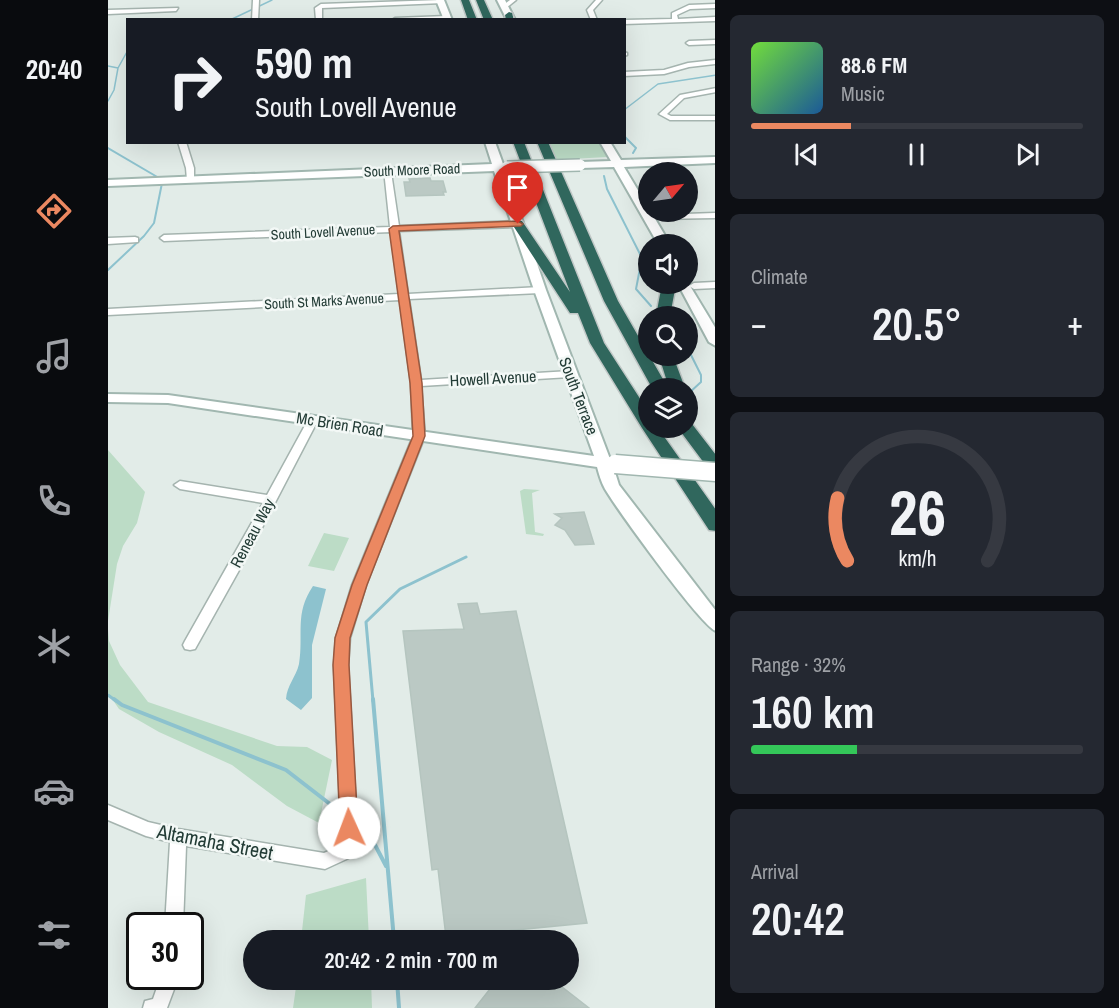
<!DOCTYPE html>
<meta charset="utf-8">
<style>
body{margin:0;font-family:"Archivo Narrow",sans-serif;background:#242831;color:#f1f3f6;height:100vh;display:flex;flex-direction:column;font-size:22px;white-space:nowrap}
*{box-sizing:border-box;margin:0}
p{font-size:20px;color:#9ea1a6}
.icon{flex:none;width:33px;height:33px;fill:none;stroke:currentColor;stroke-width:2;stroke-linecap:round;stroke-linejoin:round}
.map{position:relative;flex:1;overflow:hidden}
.panel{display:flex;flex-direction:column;gap:15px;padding:15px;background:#0d0f14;width:404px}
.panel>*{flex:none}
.hud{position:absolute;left:18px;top:18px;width:500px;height:126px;border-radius:0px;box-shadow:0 6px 24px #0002;background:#171b24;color:#f1f3f6;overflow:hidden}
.needle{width:39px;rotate:61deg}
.controls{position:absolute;left:530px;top:162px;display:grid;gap:12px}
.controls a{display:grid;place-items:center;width:60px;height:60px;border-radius:50%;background:#171b24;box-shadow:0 6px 24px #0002;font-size:30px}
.speed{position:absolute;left:18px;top:912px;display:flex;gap:12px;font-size:30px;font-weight:700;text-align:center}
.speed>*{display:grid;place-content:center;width:78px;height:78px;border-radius:50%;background:#171b24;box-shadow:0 6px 24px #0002;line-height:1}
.speed .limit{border:3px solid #111;border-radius:9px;background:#fff;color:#111}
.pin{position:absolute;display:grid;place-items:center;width:51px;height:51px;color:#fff;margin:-62px -26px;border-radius:50% 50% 50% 0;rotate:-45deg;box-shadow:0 0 6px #0007}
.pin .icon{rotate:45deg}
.me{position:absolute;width:66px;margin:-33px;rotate:358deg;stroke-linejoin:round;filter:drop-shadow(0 0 4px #0008)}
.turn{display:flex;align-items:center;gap:21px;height:126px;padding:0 30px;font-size:27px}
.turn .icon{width:78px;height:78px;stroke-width:2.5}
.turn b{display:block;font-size:42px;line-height:51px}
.big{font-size:45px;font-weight:600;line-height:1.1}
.panel .widget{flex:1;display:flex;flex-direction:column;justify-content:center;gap:9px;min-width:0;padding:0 21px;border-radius:9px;background:#242831}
.panel .dial{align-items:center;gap:0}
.dial svg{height:156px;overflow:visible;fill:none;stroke:#363941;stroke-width:7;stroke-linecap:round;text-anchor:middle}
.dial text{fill:#f1f3f6;stroke:none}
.song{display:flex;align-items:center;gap:18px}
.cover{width:72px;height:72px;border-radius:9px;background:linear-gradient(135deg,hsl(100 70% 55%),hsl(210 70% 35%))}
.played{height:6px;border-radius:3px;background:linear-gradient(90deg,#eb8861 30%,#363941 30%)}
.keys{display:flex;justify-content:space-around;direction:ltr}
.heat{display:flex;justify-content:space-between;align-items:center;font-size:33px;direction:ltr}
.charge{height:9px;border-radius:4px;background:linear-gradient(90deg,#34c759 32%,#363941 0)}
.trip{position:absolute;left:135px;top:930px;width:336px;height:60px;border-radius:30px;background:#171b24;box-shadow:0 6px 24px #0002;font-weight:600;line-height:60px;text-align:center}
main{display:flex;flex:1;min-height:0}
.tabs{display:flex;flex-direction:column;width:108px;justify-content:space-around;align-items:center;background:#090b0e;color:#9ea1a6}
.tabs .icon{width:42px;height:42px}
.tabs .current{color:#eb8861}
.tabs b{font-size:27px;color:#f1f3f6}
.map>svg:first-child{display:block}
</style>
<main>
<nav class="tabs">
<b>20:40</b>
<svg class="icon current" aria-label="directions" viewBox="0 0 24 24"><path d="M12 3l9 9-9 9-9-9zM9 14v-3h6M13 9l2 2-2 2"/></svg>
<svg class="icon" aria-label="music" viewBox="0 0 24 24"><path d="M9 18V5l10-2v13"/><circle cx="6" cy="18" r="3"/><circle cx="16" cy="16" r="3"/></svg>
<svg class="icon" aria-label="phone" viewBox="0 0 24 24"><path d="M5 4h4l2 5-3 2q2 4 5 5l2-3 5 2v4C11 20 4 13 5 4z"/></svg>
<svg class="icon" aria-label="climate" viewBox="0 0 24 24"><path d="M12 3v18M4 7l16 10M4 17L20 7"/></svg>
<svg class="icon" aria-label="car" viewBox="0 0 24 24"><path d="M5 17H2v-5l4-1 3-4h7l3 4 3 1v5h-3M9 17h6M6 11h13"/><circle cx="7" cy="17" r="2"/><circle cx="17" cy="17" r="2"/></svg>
<svg class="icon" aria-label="filters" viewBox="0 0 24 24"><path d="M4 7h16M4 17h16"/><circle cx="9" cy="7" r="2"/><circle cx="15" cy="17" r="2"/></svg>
</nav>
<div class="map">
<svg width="608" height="1008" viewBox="0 0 608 1008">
<rect width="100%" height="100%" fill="#e2ece8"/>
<!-- green -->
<path fill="#bcdcc6" d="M 438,143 L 491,143 L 499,157 L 446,160 Z
M 0,450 L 37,492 L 29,523 L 15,546 L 9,564 L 0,621 Z
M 416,489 L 432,490 L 424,493 L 427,532 L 436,534 L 435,536 L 418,534 L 412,491 Z
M 216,533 L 241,538 L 226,571 L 200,566 Z
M 0,629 L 1,641 L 12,665 L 40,702 L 169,746 L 199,747 L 224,760 L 211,823 L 179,806 L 124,765 L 51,732 L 11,709 L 0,693 Z
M 258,878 L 261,940 L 193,940 L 198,895 Z
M 189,980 L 263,980 L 264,1008 L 185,1008 Z"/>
<!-- water -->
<path fill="#8dc2ce" d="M 205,586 L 218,589 L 204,645 L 204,698 L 193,710 L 178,699 C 179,685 188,677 191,664 C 196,634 186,614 205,586 Z"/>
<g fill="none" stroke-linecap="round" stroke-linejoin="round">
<!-- stream-far3 -->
<path stroke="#8dc2ce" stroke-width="1.5" d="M 122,20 L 164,0
M 0,66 L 10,68
M 0,101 L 6,90 L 10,68 L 20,50
M 516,110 L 550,84 L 608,75"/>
<!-- stream-far2 -->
<path stroke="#8dc2ce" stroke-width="2" d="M 516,136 L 528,148 L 525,153
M 0,148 L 51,178
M 496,176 L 499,189 L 534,258 L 528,289 L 543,306
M 0,270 L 36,236 L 46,223 L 54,183
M 579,347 L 593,375 L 593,382 L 581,393"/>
<!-- stream-far1 -->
<path stroke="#8dc2ce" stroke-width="3" d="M 0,695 L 8,701
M 265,701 L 258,622 L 292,589 L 358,557"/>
<!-- stream -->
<path stroke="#8dc2ce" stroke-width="4" d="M 6,699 L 14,705 L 178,770 L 231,811
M 265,699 L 286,940
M 251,827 L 266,843 L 278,866
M 289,980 L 291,1008"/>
</g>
<!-- building -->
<path fill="#bbc9c4" stroke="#b5c5bf" stroke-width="1.5" d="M 322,178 L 323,181 L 335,181 L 338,192 L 335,192 L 336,195 L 298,196 L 296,182 L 302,182 L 301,179 Z
M 476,512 L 486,544 L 467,545 L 457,530 L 447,525 L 454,518 L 447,514 Z
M 369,603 L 372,614 L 408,611 L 479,923 L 338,937 L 330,869 L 324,870 L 295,631 L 356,629 L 350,604 Z
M 389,980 L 445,980 L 481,1008 L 367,1008 Z"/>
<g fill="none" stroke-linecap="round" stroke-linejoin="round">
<defs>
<path id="street" d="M 145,0 L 151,0 L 150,20 L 144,20 Z
M 333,0 L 335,3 L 214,8 L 214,20 L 208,20 L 207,8 L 213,4 Z
M 402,0 L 408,0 L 398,8 L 394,8 L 394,6 Z
M 488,0 L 494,0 L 485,10 L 489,20 L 483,20 L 479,10 Z
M 608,4 L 608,8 L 582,9 L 569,15 L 570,19 L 608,17 L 608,21 L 516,24 L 516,20 L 564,19 L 564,13 L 581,5 Z
M 70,8 L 68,11 L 0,14 L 0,10 Z
M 339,16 L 341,19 L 284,20 L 287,18 Z
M 608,40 L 608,44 L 581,45 L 578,43 L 581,41 Z
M 516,52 L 519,53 L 519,55 L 516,56 Z
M 608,60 L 608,64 L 581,67 L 556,74 L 516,76 L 516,72 L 556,70 L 580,63 Z
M 608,88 L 608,92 L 576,98 L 559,114 L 563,116 L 608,116 L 608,120 L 562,120 L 551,114 L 572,95 Z
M 70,142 L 78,142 L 86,168 L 86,182 L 79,180 L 78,168 Z
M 276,170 L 283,172 L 291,226 L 410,221 L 414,224 L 410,227 L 291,231 L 300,294 L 432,287 L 437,290 L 432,293 L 301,299 L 313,380 L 462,371 L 467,374 L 462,377 L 313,386 L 317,436 L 258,585 L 242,638 L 240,665 L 249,828 L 243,857 L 217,869 L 78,846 L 75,926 L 57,926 L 62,842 L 38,836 L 0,820 L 0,805 L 40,822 L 70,829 L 216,853 L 230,847 L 233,828 L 226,665 L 228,638 L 244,585 L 305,436 L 303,383 L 292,300 L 0,315 L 0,309 L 291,294 L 283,232 L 56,241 L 52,238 L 56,235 L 282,227 Z
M 608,213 L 608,218 L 547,219 L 543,217 L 547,215 Z
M 27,237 L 30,238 L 30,242 L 0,244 L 0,238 Z
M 608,282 L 608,288 L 586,289 L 581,286 L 586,283 Z
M 205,417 L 210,420 L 144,547 L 87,649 L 82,650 L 77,649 L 75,645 L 77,641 L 155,503 L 72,489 L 66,485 L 72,481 L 159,495 L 200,420 Z
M 53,976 L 71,976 L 59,1008 L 35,1008 L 37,1001 L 45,999 Z"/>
<path id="secondary" d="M 328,0 L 336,0 L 344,20 L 336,20 Z
M 389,0 L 397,0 L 407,20 L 399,20 Z
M 377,142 L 387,142 L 395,164 L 403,167 L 397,170 L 438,290 L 502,459 L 510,460 L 512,464 L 506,469 L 511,485 L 608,611 L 608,631 C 593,626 509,509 497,489 C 493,482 491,474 489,467 L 60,403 L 0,402 L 0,394 L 60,395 L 486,456 L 426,290 L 386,171 L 0,186 L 0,180 L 384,164 Z
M 492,142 L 502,142 L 513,160 L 608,157 L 608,163 L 516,167 L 540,207 L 540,212 L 543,212 L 562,244 L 550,244 L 506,167 L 472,168 L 467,165 L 472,162 L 503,161 Z
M 579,281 L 608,329 L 608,346 L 601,342 L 570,284 L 579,284 Z"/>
<path id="highway" d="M 353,0 L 361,0 L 369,20 L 360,20 Z
M 368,0 L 376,0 L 385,20 L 376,20 Z
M 401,12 L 404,13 L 406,20 L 398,20 L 397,15 Z
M 405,142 L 416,142 L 496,343 L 540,411 L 540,428 L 550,428 L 608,510 L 608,531 L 601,530 L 534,428 L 482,343 L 470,313 L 462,313 L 404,224 L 410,220 L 414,221 L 462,292 Z
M 429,142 L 440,142 L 510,301 L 560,388 L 544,388 L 496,301 Z
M 554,237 L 559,238 L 560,244 L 548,244 L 549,238 Z
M 554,284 L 568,284 L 562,316 L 548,316 Z
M 551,356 L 565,356 L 577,388 L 561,388 Z
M 579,423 L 584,424 L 608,455 L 608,473 L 602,471 L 570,428 L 579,428 Z"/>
</defs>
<!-- street casing -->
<use href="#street" stroke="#a5b4af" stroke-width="3"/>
<!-- secondary casing -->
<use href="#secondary" stroke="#a1b7b0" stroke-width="4"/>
<!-- highway casing -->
<use href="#highway" stroke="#c1c8c7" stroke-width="3"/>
<!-- street -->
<use href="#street" fill="#fff" fill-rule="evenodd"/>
<!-- secondary -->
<use href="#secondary" fill="#fff" fill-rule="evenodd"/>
<!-- highway -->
<use href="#highway" fill="#30675d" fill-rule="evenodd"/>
<defs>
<path id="secondary-bridge-far1" d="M 399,167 L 472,165"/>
<path id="secondary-bridge" d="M 507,464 L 608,472"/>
</defs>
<!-- secondary-bridge-far1 casing -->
<use href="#secondary-bridge-far1" stroke="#a1b7b0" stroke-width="14" stroke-linecap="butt"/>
<!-- secondary-bridge casing -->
<use href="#secondary-bridge" stroke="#a1b7b0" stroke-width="21" stroke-linecap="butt"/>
<!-- secondary-bridge-far1 -->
<use href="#secondary-bridge-far1" stroke="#fff" stroke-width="11"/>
<!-- secondary-bridge -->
<use href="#secondary-bridge" stroke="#fff" stroke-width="18"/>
</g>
<!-- route -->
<path fill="#eb8861" stroke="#99583f" stroke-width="1.5" d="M 410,221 L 415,224 L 413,226 L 291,231 L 314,383 L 317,436 L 259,585 L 242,638 L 241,665 L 250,828 L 248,834 L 241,837 L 235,834 L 232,828 L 225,665 L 227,638 L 244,585 L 305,436 L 302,383 L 281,229 L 285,226 Z"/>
<g text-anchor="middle" stroke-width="5" stroke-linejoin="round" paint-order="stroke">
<!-- far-street labels -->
<g font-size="14" fill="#233c36" stroke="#f3f8f6">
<text transform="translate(304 170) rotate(-2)" y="5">South Moore Road</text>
<text transform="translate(215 232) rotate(-3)" y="5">South Lovell Avenue</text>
<text transform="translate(216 301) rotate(-3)" y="5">South St Marks Avenue</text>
</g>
<!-- street labels -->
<g font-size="16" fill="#233c36" stroke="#f3f8f6">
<text transform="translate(385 378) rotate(-3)" y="6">Howell Avenue</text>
<text transform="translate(471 396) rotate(69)" y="6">South Terrace</text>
<text transform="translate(232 424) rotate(9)" y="6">Mc Brien Road</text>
<text transform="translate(144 533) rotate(-62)" y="6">Reneau Way</text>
</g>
<!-- near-street labels -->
<g font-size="20" fill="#233c36" stroke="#f3f8f6">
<text transform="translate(107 842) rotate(11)" y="7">Altamaha Street</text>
</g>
</g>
</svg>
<div class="controls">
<a><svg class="needle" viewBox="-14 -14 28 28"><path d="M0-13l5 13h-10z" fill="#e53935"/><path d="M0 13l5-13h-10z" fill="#9ea1a6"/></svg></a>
<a><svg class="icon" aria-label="sound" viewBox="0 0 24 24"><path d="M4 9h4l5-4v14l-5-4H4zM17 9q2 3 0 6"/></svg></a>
<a><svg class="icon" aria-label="search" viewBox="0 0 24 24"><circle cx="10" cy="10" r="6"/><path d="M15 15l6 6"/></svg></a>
<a><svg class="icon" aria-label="layers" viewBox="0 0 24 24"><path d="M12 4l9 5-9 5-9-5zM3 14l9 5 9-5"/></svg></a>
</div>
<div class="speed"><div class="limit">30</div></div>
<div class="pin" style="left:410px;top:224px;background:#d93025"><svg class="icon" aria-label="arrive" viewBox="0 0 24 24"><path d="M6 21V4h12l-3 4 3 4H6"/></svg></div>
<svg class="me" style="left:241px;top:828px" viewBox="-20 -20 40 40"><circle r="19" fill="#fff"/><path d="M0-13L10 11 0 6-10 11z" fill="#eb8861"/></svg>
<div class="trip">20:42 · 2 min · 700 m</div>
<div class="hud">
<div class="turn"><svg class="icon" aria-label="right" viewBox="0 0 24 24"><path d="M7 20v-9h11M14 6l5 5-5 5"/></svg><div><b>590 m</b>South Lovell Avenue</div></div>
</div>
</div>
<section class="panel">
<div class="widget">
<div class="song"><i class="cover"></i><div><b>88.6 FM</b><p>Music</p></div></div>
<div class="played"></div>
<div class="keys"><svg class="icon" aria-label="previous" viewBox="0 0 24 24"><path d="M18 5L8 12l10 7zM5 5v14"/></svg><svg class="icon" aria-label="pause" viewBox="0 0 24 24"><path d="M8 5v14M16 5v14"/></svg><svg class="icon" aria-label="next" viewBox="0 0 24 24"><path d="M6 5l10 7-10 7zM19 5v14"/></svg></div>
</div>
<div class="widget"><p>Climate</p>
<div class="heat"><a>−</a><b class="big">20.5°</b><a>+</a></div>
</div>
<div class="widget dial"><svg viewBox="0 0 100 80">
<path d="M14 69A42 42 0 1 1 86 69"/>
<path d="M14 69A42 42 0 0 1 9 37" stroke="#eb8861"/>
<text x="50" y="56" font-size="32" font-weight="700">26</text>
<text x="50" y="72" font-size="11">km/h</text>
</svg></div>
<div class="widget"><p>Range · 32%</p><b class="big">160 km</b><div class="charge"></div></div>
<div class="widget"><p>Arrival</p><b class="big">20:42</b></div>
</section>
</main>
